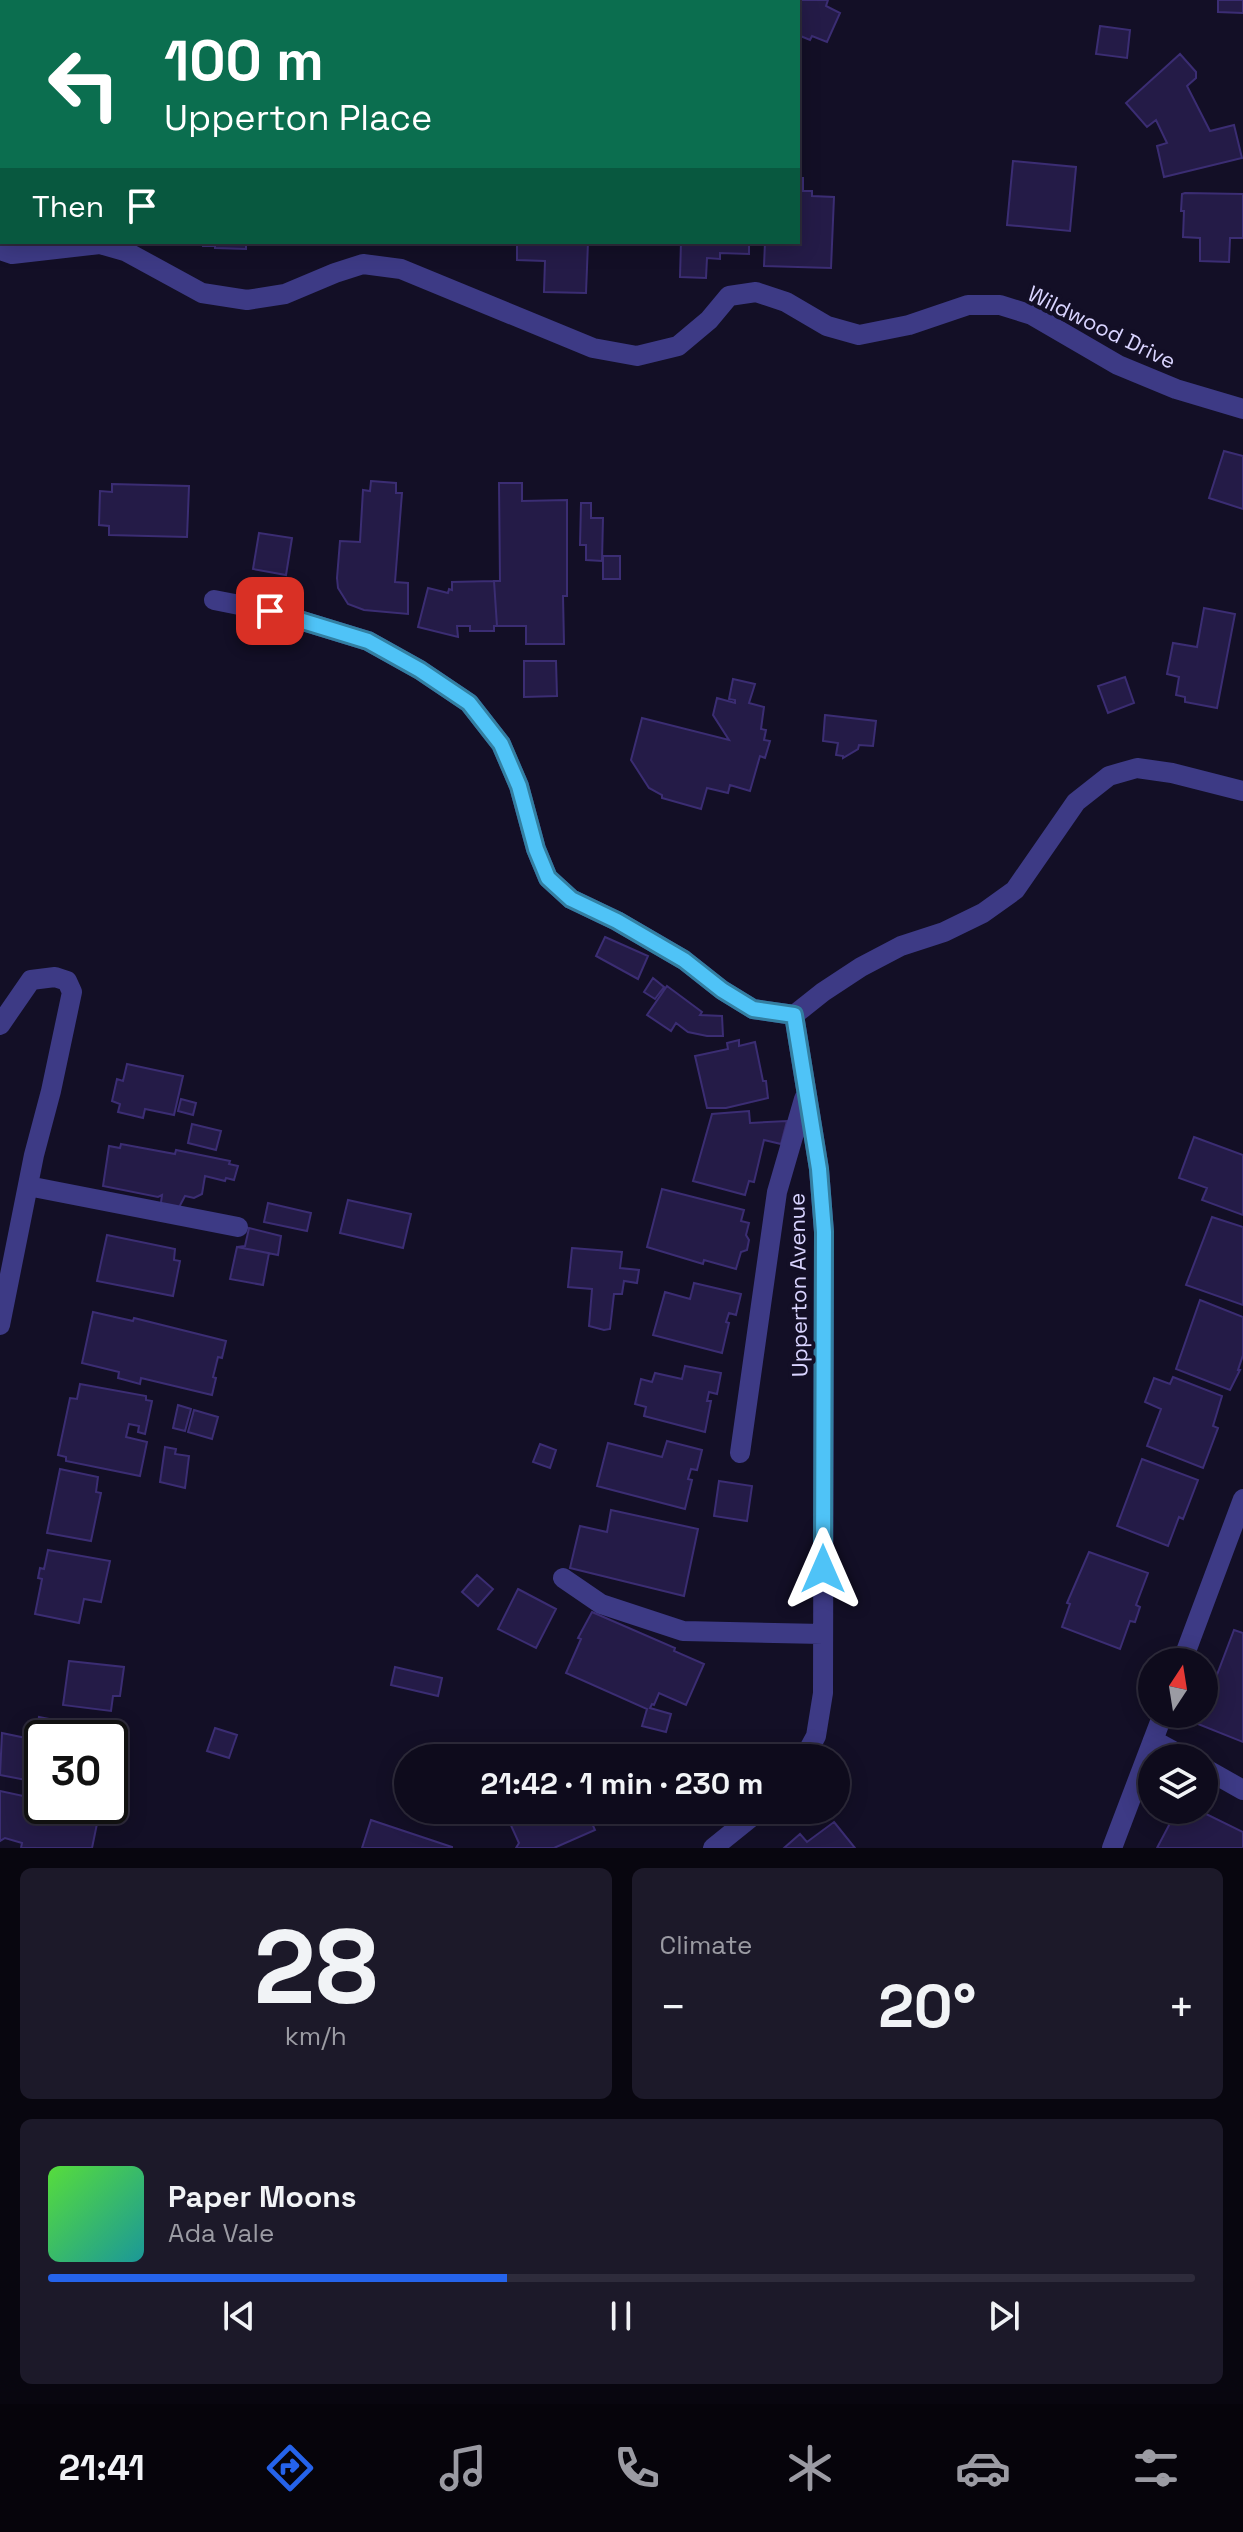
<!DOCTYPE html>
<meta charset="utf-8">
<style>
body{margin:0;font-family:"Space Grotesk",sans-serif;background:#1c1929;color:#f1f3f6;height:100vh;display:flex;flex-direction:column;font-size:30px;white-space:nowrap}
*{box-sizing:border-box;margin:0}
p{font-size:26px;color:#9b9ba3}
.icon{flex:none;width:44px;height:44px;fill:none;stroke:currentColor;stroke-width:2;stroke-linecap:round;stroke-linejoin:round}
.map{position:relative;height:1848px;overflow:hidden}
.drawer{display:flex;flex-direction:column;gap:20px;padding:20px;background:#08060f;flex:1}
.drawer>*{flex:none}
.hud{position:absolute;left:0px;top:0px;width:800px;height:244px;box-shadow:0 4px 20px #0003,0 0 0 2px #2e2b3b;background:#0b6e4f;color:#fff;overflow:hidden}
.needle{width:52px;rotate:12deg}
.tools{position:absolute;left:1138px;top:1648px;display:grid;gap:16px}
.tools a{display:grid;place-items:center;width:80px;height:80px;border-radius:50%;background:#0e0b1c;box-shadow:0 4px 20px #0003,0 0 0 2px #2e2b3b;font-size:40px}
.speed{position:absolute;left:24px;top:1720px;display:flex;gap:16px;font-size:40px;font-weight:700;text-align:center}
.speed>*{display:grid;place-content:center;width:104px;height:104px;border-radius:50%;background:#0e0b1c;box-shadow:0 4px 20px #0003,0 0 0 2px #2e2b3b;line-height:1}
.speed .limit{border:4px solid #111;border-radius:12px;background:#fff;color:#111}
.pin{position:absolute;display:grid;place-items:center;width:68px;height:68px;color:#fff;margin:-34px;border-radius:16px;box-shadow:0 4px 12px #0006}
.me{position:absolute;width:88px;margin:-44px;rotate:0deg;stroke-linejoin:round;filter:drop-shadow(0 0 6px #0008)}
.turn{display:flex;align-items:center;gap:28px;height:168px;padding:0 32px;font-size:36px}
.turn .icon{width:104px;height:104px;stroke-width:2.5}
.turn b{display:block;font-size:56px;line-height:68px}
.then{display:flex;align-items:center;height:76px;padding:0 32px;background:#0003;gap:16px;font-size:30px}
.big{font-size:60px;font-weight:700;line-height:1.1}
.drawer .widget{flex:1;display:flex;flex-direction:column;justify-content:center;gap:12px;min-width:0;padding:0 28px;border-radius:12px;background:#1c1929}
.drawer .dial{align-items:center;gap:0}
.dial b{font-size:104px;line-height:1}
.song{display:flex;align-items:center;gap:24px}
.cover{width:96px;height:96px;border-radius:12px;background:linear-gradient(135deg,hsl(110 70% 55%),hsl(180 70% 35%))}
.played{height:8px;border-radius:4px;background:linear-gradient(90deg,#2563eb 40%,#2e2b3b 40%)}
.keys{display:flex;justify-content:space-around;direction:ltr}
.heat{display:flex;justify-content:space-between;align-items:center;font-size:44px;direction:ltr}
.drawer .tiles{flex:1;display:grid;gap:20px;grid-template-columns:1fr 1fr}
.widget:last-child{grid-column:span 2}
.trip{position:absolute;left:394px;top:1744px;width:456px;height:80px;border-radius:40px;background:#0e0b1c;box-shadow:0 4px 20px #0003,0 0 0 2px #2e2b3b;font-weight:700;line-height:80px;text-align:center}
.menu{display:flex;height:128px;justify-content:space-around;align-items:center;background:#06040b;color:#9b9ba3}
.menu .icon{width:56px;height:56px}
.menu .active{color:#2563eb}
.menu b{font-size:36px;color:#f1f3f6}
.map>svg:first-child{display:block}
</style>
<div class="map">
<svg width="1243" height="1848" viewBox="0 0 1243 1848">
<rect width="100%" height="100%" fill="#130f26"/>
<!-- building -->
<path fill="#241b47" stroke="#3b2d73" stroke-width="2" d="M 723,0 L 828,0 L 826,6 L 840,13 L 827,42 L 812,36 L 810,40 L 798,35 L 798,2 L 725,2 Z
M 1218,0 L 1243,0 L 1243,13 L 1218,12 Z
M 1100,26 L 1130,30 L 1127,58 L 1096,54 Z
M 1180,54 L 1196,72 L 1196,78 L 1187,86 L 1210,131 L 1234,125 L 1242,158 L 1164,177 L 1157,146 L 1167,143 L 1156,120 L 1147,127 L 1126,103 Z
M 1013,161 L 1076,167 L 1070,231 L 1007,225 Z
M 798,178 L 803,178 L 803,191 L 812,191 L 812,196 L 834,197 L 831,268 L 764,266 L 765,242 L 798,242 Z
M 1185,193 L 1243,194 L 1243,238 L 1230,238 L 1229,262 L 1200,261 L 1200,238 L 1183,237 L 1184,211 L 1181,211 L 1182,194 Z
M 203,242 L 246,242 L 246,249 L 215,248 L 215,246 L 203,246 Z
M 517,242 L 588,242 L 586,293 L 544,292 L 545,261 L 517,260 Z
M 681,242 L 749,242 L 749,254 L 720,253 L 720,259 L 707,258 L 706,278 L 680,277 Z
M 1224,451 L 1243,456 L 1243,509 L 1209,498 Z
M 371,481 L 396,483 L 396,493 L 402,493 L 395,582 L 408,583 L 408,614 L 364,610 L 348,604 L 338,588 L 337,578 L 340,541 L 360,542 L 363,490 L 370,491 Z
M 499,483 L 522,483 L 522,501 L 567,500 L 567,596 L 563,596 L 564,644 L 526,644 L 526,626 L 497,626 L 494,581 L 500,581 Z
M 112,484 L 189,486 L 187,537 L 109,535 L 109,526 L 99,525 L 100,491 L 112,492 Z
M 581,503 L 591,503 L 591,518 L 603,518 L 602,561 L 586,560 L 586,545 L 580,545 Z
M 259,533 L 292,538 L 286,575 L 253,569 Z
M 603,556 L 620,556 L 620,579 L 603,579 Z
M 494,581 L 497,626 L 494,626 L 494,631 L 470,631 L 470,626 L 457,626 L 458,637 L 418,627 L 428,588 L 448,593 L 449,589 L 452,590 L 452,582 Z
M 1204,608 L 1235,614 L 1217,708 L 1185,702 L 1185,697 L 1176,695 L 1179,677 L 1167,674 L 1173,643 L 1197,647 Z
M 524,661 L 556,661 L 557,696 L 524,697 Z
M 1125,677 L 1134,703 L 1108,713 L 1098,686 Z
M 733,679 L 755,684 L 749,703 L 764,707 L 761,729 L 766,730 L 764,740 L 770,741 L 765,758 L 760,756 L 750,791 L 730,785 L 728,793 L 707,788 L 701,809 L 662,798 L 662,795 L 649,788 L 631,760 L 642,718 L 729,740 L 713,715 L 717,698 L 735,703 L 735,700 L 729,699 Z
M 825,715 L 876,721 L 873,746 L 859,745 L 858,749 L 843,758 L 843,756 L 836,755 L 838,743 L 823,741 Z
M 605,937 L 648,956 L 638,979 L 596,956 Z
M 653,978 L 664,987 L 655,999 L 644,992 Z
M 667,986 L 702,1012 L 700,1015 L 722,1016 L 723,1036 L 707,1036 L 688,1032 L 676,1023 L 671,1031 L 647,1015 Z
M 739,1040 L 739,1046 L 755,1042 L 763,1081 L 766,1081 L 768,1098 L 726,1108 L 707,1108 L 695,1056 L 728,1049 L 727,1043 Z
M 127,1064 L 183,1076 L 174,1115 L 145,1109 L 143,1118 L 118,1112 L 120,1104 L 112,1101 L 117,1079 L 123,1081 Z
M 181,1099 L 196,1103 L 193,1115 L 178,1111 Z
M 749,1111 L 750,1123 L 787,1121 L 781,1144 L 764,1140 L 754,1182 L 749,1181 L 745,1195 L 693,1181 L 712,1114 Z
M 192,1124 L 221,1131 L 216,1150 L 188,1143 Z
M 1194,1137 L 1243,1155 L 1243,1215 L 1202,1200 L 1207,1188 L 1179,1178 Z
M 121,1144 L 175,1154 L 176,1150 L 230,1161 L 229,1164 L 238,1166 L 234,1180 L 226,1178 L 225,1181 L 205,1176 L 202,1194 L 194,1198 L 185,1196 L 176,1213 L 160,1210 L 162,1195 L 158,1197 L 103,1186 L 109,1146 L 120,1148 Z
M 662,1189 L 744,1210 L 741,1221 L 749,1223 L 746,1235 L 749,1240 L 747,1250 L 741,1252 L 736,1269 L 704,1260 L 703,1264 L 647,1247 Z
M 348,1200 L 411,1214 L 403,1248 L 340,1233 Z
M 268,1203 L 311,1213 L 307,1231 L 264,1222 Z
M 1212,1217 L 1243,1227 L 1243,1305 L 1186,1285 Z
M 249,1228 L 281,1236 L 278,1255 L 237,1247 L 245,1246 Z
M 107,1235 L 175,1249 L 174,1260 L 180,1261 L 173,1296 L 97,1281 Z
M 237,1247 L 269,1253 L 263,1285 L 230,1279 Z
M 572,1248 L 622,1252 L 620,1268 L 639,1270 L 637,1283 L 624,1281 L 622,1294 L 614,1294 L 610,1329 L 604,1330 L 589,1326 L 592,1289 L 568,1287 Z
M 694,1283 L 741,1294 L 736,1315 L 729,1313 L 726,1322 L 729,1323 L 722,1353 L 653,1335 L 665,1292 L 690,1299 Z
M 1200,1300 L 1243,1317 L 1243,1355 L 1238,1370 L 1240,1370 L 1230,1390 L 1176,1369 Z
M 93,1312 L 133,1321 L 134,1318 L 226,1341 L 222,1358 L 218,1357 L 213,1377 L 216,1378 L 212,1395 L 141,1378 L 140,1384 L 118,1378 L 119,1372 L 82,1363 Z
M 685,1366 L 721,1373 L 717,1394 L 709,1392 L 707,1401 L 711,1401 L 705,1432 L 644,1416 L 646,1407 L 635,1404 L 641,1379 L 652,1382 L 655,1373 L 682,1379 Z
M 1173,1377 L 1222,1396 L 1213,1426 L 1218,1428 L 1203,1468 L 1147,1446 L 1161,1409 L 1145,1402 L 1154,1378 L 1170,1384 Z
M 80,1384 L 146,1396 L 146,1400 L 152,1401 L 145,1434 L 138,1432 L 139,1426 L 129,1424 L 126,1437 L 147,1442 L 140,1476 L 66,1461 L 66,1457 L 58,1455 L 70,1398 L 77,1399 Z
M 178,1405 L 191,1409 L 185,1431 L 173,1428 Z
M 194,1410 L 218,1417 L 212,1439 L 188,1432 Z
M 667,1441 L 702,1450 L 697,1470 L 691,1469 L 688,1479 L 692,1480 L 685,1509 L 597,1486 L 608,1443 L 662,1457 Z
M 540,1444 L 556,1450 L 550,1468 L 533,1462 Z
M 165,1447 L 176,1449 L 175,1454 L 189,1456 L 185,1488 L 160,1482 Z
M 1142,1459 L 1198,1480 L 1183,1519 L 1179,1517 L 1168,1546 L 1117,1526 Z
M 60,1469 L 98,1477 L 96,1492 L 101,1493 L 91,1541 L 47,1533 Z
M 719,1481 L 752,1486 L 747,1521 L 714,1516 Z
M 611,1510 L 698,1529 L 684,1596 L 570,1568 L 580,1526 L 607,1532 Z
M 48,1550 L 110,1561 L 101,1602 L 84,1599 L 79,1623 L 35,1614 L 42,1579 L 38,1578 L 40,1568 L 44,1569 Z
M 1089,1552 L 1148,1573 L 1136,1605 L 1140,1607 L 1135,1622 L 1130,1621 L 1120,1649 L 1062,1627 L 1070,1604 L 1067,1603 Z
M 477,1575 L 493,1589 L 478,1606 L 462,1592 Z
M 518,1589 L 556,1609 L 536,1648 L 498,1629 Z
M 592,1612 L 675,1648 L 674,1651 L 704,1664 L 686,1705 L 659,1693 L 654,1705 L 652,1704 L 650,1708 L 671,1714 L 666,1732 L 642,1726 L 647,1709 L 566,1673 L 581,1639 L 578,1638 Z
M 1234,1630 L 1243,1633 L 1243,1742 L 1198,1724 L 1204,1714 L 1204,1709 Z
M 69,1661 L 124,1667 L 120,1696 L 113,1696 L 111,1711 L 63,1705 Z
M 395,1667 L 442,1678 L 438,1696 L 391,1685 Z
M 39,1717 L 120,1733 L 110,1785 L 110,1738 L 42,1738 L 42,1783 L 0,1775 L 2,1733 L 26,1738 L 28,1730 L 36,1731 Z
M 215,1728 L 237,1735 L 229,1758 L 207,1751 Z
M 523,1745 L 528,1758 L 501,1758 L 500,1754 Z
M 0,1791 L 42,1800 L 42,1806 L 67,1806 L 99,1814 L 92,1848 L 21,1848 L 22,1843 L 5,1838 L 0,1841 Z
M 1204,1807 L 1206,1808 L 1204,1813 L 1243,1832 L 1243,1848 L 1157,1848 L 1177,1810 L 1204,1810 Z
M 504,1810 L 586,1810 L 595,1830 L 554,1848 L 516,1848 L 519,1843 Z
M 371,1820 L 452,1847 L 452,1848 L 362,1848 Z
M 834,1822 L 855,1848 L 784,1848 L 800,1834 L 807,1842 Z"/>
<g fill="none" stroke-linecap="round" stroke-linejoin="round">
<!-- minor -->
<path stroke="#3d3a85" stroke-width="20" d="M 0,250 L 12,254 L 100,244 L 125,251 L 202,293 L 247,300 L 285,294 L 335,273 L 363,264 L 401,269 L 593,348 L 637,356 L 678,346 L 709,320 L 729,296 L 756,292 L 786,302 L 827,326 L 859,335 L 909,325 L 968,305 L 1000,305 L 1032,315 L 1118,365 L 1176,389 L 1243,409
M 214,600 L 270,611 L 368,641 L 420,670 L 469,703 L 501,744 L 519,786 L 536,849 L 548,878 L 571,899 L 617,921 L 684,960 L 722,990 L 753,1009 L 794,1015
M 0,1025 L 31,980 L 55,977 L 67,981 L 72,992 L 51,1091 L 34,1155 L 0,1325
M 28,1186 L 238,1227
M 740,1453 L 777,1192 L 804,1099
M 563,1578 L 601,1604 L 683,1631 L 823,1634
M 1182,1662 L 1243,1499
M 1153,1740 L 1186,1758
M 804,1758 L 816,1736 L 823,1693 L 824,1232 L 819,1169 L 794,1015 L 823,992 L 861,967 L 901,946 L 944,932 L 983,913 L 1015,890 L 1076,802 L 1109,776 L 1137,768 L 1172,773 L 1243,791
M 1204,1768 L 1243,1790
M 713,1848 L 760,1810
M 1112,1848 L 1163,1714"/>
</g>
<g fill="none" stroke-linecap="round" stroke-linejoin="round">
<defs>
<path id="route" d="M 270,611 L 368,641 L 420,670 L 469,703 L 501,744 L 519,786 L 536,849 L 548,878 L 571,899 L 617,921 L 684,960 L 722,990 L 753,1009 L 794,1015 L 819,1169 L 824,1232 L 823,1569"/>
</defs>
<!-- route casing -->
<use href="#route" stroke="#337fa1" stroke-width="20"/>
<!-- route -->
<use href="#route" stroke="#4fc3f7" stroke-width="14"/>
</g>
<g text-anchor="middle" stroke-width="8" stroke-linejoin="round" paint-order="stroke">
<!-- street labels -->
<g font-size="22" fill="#d9d4ff" stroke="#130f26">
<text transform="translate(1102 327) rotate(26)" y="8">Wildwood Drive</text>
<text transform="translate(798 1285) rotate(-91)" y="8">Upperton Avenue</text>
</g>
</g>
</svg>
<div class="tools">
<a><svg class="needle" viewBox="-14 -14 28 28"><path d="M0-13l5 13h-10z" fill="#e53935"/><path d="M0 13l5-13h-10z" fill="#9b9ba3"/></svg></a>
<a><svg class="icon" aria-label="layers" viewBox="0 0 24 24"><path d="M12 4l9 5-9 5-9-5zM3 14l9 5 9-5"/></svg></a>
</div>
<div class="speed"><div class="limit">30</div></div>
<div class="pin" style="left:270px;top:611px;background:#d93025"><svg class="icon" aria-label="arrive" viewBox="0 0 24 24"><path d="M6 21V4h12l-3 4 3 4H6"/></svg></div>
<svg class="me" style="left:823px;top:1569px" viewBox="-20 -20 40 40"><path d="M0-17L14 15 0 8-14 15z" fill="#4fc3f7" stroke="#fff" stroke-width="4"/></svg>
<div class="trip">21:42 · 1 min · 230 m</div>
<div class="hud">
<div class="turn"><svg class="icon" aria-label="left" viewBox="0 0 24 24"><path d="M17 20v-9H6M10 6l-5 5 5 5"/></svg><div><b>100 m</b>Upperton Place</div></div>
<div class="then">Then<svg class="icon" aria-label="arrive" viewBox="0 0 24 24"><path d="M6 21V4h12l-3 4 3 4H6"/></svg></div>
</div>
</div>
<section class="drawer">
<div class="tiles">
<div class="widget dial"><b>28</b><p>km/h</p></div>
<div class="widget"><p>Climate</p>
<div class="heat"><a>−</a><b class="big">20°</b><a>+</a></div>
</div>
<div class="widget">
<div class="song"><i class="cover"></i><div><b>Paper Moons</b><p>Ada Vale</p></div></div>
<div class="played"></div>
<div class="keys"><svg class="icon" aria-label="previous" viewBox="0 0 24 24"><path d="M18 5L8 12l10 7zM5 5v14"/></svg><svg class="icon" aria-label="pause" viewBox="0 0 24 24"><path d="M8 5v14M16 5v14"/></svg><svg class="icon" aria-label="next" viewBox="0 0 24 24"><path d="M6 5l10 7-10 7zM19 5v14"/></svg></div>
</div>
</div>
</section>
<nav class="menu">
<b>21:41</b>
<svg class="icon active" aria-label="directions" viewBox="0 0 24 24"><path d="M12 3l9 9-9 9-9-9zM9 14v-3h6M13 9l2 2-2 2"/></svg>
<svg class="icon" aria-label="music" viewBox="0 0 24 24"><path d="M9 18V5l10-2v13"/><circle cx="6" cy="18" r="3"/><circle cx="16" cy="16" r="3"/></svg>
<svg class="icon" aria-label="phone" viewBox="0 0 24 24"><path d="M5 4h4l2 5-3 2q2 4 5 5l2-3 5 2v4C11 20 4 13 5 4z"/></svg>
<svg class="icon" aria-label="climate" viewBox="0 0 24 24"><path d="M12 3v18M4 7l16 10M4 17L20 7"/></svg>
<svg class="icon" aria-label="car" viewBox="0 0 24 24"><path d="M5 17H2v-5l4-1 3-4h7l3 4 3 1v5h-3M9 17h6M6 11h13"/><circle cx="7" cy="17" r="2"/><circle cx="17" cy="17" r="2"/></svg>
<svg class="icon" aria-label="filters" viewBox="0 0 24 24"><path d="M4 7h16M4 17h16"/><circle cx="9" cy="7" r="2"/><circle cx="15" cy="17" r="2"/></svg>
</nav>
